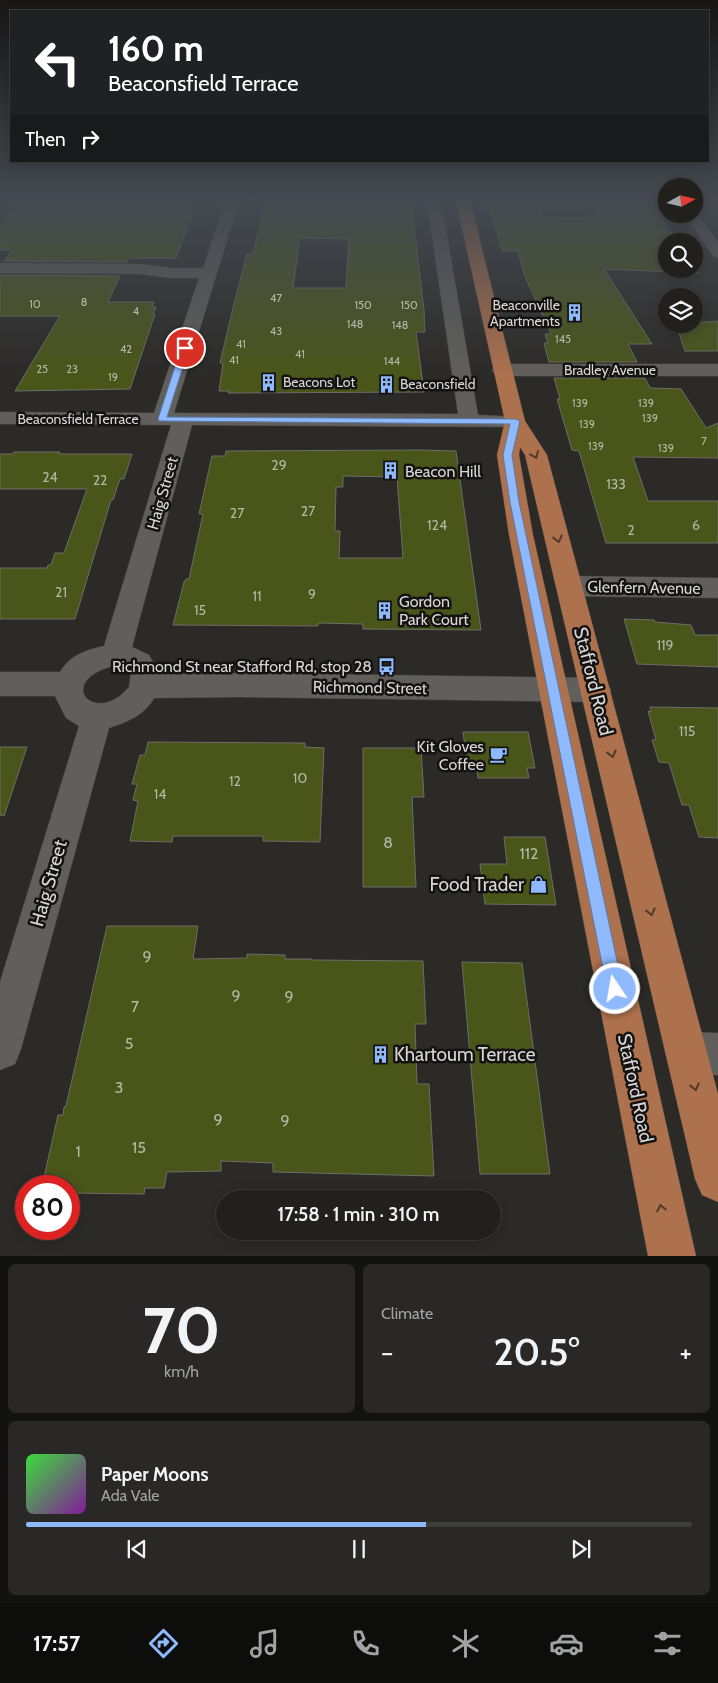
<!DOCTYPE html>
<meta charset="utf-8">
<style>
body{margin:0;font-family:Cabin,sans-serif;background:#292826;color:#f1f3f6;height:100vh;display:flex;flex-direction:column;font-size:19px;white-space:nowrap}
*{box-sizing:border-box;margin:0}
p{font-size:16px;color:#a2a3a4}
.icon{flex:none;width:28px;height:28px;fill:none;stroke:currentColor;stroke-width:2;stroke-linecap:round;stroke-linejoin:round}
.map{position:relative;height:1256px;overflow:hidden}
.side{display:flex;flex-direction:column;gap:8px;padding:8px;background:#121210;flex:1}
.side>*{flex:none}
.hud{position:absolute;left:10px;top:10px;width:699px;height:152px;border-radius:0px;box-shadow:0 2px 12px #0003,0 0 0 1px #3e3e3b;background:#202124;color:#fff;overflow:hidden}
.needle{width:32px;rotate:82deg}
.controls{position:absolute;left:658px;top:178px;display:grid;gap:10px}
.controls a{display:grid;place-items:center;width:45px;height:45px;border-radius:50%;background:#21201d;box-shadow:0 2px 12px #0003,0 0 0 1px #3e3e3b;font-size:25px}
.speed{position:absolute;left:15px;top:1175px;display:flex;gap:10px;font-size:25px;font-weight:700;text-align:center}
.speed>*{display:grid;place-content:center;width:65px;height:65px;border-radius:50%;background:#21201d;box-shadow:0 2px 12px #0003,0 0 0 1px #3e3e3b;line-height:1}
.speed .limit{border:8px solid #d22;background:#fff;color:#111}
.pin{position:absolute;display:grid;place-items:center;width:42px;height:42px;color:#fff;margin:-21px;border:2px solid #fff;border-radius:50%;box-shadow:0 1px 5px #0007}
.me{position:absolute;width:55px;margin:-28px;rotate:348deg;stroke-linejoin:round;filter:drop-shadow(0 0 4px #0008)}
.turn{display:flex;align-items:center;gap:18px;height:105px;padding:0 15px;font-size:22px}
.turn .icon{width:65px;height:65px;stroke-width:2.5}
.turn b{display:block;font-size:35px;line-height:42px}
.then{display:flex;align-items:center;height:48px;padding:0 15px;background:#0003;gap:10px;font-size:19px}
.big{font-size:38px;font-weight:600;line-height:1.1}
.side .widget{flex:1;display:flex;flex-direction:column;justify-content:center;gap:8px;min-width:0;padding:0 18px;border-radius:8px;background:#292826}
.side .dial{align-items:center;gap:0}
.dial b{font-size:65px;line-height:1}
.song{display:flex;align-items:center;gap:15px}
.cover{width:60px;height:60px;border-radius:8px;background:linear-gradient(135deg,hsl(120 70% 55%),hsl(290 70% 35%))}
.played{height:5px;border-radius:2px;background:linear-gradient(90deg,#8eb9fc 60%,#3e3e3b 60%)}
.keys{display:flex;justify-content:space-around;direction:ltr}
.heat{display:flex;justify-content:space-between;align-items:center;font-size:28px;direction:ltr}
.side .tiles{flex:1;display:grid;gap:8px;grid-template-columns:1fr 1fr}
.widget:last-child{grid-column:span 2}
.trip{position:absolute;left:216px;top:1190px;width:285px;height:50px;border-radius:25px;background:#21201d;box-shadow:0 2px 12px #0003,0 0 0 1px #3e3e3b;font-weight:600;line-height:50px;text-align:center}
.tabs{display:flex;height:80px;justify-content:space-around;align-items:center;background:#0d0d0c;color:#a2a3a4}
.tabs .icon{width:35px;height:35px}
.tabs .selected{color:#8eb9fc}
.tabs b{font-size:22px;color:#f1f3f6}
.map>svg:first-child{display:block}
</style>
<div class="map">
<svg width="718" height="1256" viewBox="0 0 718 1256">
<rect width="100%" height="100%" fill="#2c2a27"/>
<!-- built -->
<path fill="#37332b" d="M 479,201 L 580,201 L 586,215 L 483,214 Z"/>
<!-- building -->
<path fill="#4a5619" stroke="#6c6d69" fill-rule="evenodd" d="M 20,201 L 197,201 L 176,258 L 129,258 L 127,262 L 4,261 L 12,250 L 0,250 L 0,225 Z
M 266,201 L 411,201 L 424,310 L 425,332 L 416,332 L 424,392 L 228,393 L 229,391 L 219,391 L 223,363 L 220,363 L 234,304 L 247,254 L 253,254 ZM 300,238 L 349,239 L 346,288 L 293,288 Z
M 488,201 L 537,201 L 543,217 L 598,218 L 591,204 L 652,205 L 677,241 L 666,241 L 666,269 L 694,269 L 694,266 L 699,273 L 604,269 L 652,344 L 628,344 L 637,362 L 549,362 L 544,343 L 548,343 L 545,334 L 551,334 L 524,274 L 518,251 L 502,251 Z
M 0,275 L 120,276 L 108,302 L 154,302 L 152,307 L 156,307 L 153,315 L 155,314 L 130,389 L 15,391 L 60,316 L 0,316 Z
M 718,321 L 718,351 L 685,351 L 676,324 Z
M 554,378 L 645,378 L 650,388 L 681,389 L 706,428 L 718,423 L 718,458 L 633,457 L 648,501 L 718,501 L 718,543 L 606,543 L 579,451 L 572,450 L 557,399 L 560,399 Z
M 421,450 L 456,451 L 481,630 L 363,629 L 363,624 L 318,623 L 318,626 L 173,625 L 184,582 L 186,579 L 189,579 L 203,514 L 199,514 L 212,456 L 225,456 L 226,451 ZM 343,476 L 397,477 L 403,558 L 339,558 L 340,531 L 335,531 L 336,487 L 343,487 Z
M 14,452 L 60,452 L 59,454 L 132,454 L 124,479 L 120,479 L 113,500 L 111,500 L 75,619 L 0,619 L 0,568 L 47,568 L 48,565 L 51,565 L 55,553 L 64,553 L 87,489 L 0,489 L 0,454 L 13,454 Z
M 624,619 L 654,620 L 655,622 L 691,625 L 695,635 L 718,635 L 718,667 L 637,664 Z
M 650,707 L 718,708 L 718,838 L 699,837 L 689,805 L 682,805 L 669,763 L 659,762 L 652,740 L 656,740 L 648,711 L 651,712 Z
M 463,732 L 528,732 L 535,768 L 527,768 L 529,778 L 478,778 L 477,768 L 468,768 Z
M 148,742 L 305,743 L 305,747 L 324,748 L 320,842 L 263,841 L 263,836 L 173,836 L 172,842 L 130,841 L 138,801 L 133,800 L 137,784 L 132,784 L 140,755 L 145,755 Z
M 0,747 L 27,747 L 4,816 L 0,815 Z
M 363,748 L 421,748 L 424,797 L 412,797 L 416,887 L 363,887 Z
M 504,837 L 545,837 L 556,905 L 485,904 L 480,864 L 507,864 Z
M 107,926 L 198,926 L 193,959 L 247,958 L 247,954 L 285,955 L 285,959 L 312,959 L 312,960 L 423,961 L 426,1024 L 415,1024 L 417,1084 L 429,1084 L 434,1176 L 273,1172 L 273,1163 L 221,1161 L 221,1171 L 167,1172 L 164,1188 L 145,1188 L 144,1194 L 69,1193 L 69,1186 L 42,1186 L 58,1115 L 63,1115 L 64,1107 L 66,1106 Z
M 462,962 L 522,963 L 550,1174 L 480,1174 Z"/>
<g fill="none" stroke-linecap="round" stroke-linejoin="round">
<defs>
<path id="minor" d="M 225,201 L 239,201 L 174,413 L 458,414 L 427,201 L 441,201 L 478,415 L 522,417 L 525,421 L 522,425 L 515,427 L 192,425 L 132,647 L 149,655 L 160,674 L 239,673 L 596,678 L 606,681 L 611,690 L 606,699 L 596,702 L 239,697 L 154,698 C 144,716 127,722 109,728 L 21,1049 L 15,1064 L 0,1070 L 0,982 L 79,726 L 66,718 L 55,696 L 0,696 L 0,672 L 60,672 C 70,655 86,650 104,646 L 171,425 L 0,424 L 0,412 L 154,413 L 199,278 L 170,278 L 140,274 L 0,273 L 0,263 L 140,264 L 170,268 L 203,268 ZM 116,665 L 124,667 L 131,673 L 129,687 C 95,728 52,681 116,665 Z
M 694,210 L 718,242 L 718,258 L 713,256 L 684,214 L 694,214 Z
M 502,364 L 718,364 L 718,376 L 502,376 L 495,374 L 492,370 L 495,366 Z
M 569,576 L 718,578 L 718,598 L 569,596 L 560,593 L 556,586 L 560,579 Z
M 686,1032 L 718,1033 L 718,1075 L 686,1074 L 671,1068 L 665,1053 L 671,1038 Z"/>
<path id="highway" d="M 456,201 L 470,201 L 525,421 L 547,455 L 718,1094 L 718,1202 L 702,1195 L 695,1179 L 525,455 L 520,447 L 519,455 L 533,535 L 696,1256 L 648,1256 L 509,535 L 497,455 L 505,421 Z"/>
</defs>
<!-- minor casing -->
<use href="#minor" stroke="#474643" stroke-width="1"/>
<!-- highway casing -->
<use href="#highway" stroke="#474643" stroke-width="1"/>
<!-- minor -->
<use href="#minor" fill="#605f5b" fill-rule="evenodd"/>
<!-- highway -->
<use href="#highway" fill="#ae714d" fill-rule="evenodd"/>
</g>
<!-- one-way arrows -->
<defs><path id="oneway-chevron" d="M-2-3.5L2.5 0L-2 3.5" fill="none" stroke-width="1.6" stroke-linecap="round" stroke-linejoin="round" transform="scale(1.25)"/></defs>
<g stroke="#52392a">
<use href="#oneway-chevron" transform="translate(535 455) rotate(67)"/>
<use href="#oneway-chevron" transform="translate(558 539) rotate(76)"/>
<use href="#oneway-chevron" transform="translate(612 754) rotate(76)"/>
<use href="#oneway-chevron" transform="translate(651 912) rotate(76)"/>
<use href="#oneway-chevron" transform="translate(695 1087) rotate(76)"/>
<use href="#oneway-chevron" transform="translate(661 1208) rotate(-102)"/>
</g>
<!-- sky -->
<linearGradient id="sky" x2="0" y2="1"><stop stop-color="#181715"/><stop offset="0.53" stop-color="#454a52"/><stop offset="1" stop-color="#454a52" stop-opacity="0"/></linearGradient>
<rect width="718" height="377" fill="url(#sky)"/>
<!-- route -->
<path fill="#8eb9fc" stroke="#5c78a4" d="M 185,346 L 189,348 L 167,417 L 515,419 L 520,421 L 512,455 L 519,502 L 623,989 L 621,994 L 615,997 L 609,994 L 607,989 L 510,502 L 503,455 L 510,424 L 159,421 L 158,419 L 181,348 Z"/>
<!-- icons -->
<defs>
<symbol id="building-bare" viewBox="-9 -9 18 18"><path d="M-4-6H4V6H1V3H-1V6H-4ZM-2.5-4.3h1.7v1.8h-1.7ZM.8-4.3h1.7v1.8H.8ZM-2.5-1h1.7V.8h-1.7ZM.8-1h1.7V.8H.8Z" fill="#8eb9fc" stroke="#141312" stroke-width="2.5" paint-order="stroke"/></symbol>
<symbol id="bus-bare" viewBox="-9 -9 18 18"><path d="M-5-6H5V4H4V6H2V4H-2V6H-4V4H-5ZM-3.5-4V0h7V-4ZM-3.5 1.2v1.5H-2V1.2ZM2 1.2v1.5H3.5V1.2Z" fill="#8eb9fc" stroke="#141312" stroke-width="2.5" paint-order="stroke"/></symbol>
<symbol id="cafe-bare" viewBox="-9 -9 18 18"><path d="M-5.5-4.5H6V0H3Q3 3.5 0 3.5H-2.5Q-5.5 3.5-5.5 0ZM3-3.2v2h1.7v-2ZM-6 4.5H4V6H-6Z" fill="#8eb9fc" stroke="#141312" stroke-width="2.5" paint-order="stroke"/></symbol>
<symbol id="shop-bare" viewBox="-9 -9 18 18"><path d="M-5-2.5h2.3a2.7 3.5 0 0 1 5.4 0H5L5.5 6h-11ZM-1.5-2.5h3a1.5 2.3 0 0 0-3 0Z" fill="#8eb9fc" stroke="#141312" stroke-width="2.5" paint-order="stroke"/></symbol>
</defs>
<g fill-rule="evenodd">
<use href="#building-bare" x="562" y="300" width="25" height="25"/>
<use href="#building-bare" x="256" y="370" width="25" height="25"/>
<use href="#building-bare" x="374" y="372" width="25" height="25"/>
<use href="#building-bare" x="378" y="458" width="25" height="25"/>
<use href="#building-bare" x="372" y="598" width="25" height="25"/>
<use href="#bus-bare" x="374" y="654" width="25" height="25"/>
<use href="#cafe-bare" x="486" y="742" width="25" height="25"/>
<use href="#shop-bare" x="526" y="872" width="25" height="25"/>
<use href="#building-bare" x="368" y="1042" width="25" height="25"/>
</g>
<g text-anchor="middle" stroke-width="5" stroke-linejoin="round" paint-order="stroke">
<!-- far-number labels -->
<g font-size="11" fill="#b4b7a6">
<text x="276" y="302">47</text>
<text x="84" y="306">8</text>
<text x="35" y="308">10</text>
<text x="363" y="309">150</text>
<text x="409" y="309">150</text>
<text x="136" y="315">4</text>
<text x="355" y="328">148</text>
<text x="400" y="329">148</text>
<text x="276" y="335">43</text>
<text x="563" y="343">145</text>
<text x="241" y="348">41</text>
<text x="126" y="353">42</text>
<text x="300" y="358">41</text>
<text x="234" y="364">41</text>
<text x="392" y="365">144</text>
<text x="42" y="373">25</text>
<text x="72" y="373">23</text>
<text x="113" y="381">19</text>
<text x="580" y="407">139</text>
<text x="646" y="407">139</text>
<text x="650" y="422">139</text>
<text x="587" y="428">139</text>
<text x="704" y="445">7</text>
<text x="596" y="450">139</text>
<text x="666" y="452">139</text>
</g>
<!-- far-poi labels -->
<g font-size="14" fill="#d8d7d5" stroke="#141312" text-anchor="start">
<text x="560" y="310" text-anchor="end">Beaconville<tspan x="560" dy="16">Apartments</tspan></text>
<text x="283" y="387">Beacons Lot</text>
<text x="400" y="389">Beaconsfield</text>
</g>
<!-- far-street labels -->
<g font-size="14" fill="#d8d7d5" stroke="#141312">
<text x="610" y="375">Bradley Avenue</text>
<text x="78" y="424">Beaconsfield Terrace</text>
</g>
<!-- number labels -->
<g font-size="14" fill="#b4b7a6">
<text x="279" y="470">29</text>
<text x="50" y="482">24</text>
<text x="100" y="485">22</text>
<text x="616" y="489">133</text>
<text x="308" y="516">27</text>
<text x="237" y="518">27</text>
<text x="437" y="530">124</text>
<text x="696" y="530">6</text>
<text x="631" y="535">2</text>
<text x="61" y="597">21</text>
<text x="312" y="599">9</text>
<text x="257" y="601">11</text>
<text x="200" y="615">15</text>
<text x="665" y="650">119</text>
<text x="687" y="736">115</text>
<text x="300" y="783">10</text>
<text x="235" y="786">12</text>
<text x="160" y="799">14</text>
</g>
<!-- poi labels -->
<g font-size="16" fill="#d8d7d5" stroke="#141312" text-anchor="start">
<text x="405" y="477">Beacon Hill</text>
<text x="399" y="607">Gordon<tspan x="399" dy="18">Park Court</tspan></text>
<text x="372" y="672" text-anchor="end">Richmond St near Stafford Rd, stop 28</text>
<text x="484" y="752" text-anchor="end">Kit Gloves<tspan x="484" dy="18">Coffee</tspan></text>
</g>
<!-- street labels -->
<g font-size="16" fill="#d8d7d5" stroke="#141312">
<text transform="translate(162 493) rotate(-74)" y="6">Haig Street</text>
<text transform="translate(644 587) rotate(1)" y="6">Glenfern Avenue</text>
<text transform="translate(370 687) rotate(1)" y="6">Richmond Street</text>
</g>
<!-- near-number labels -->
<g font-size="16" fill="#b4b7a6">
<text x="388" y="848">8</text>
<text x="529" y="859">112</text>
<text x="147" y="962">9</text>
<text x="236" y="1001">9</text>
<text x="289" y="1002">9</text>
<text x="135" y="1012">7</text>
<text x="129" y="1049">5</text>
<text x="119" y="1093">3</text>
<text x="218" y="1125">9</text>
<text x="285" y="1126">9</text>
<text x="139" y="1153">15</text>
<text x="78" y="1157">1</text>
</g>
<!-- near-street labels -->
<g font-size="19" fill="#d8d7d5" stroke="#141312">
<text transform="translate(594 681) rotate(76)" y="7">Stafford Road</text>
<text transform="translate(48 883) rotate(-74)" y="7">Haig Street</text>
<text transform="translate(636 1088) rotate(78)" y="7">Stafford Road</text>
</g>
<!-- near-poi labels -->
<g font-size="19" fill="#d8d7d5" stroke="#141312" text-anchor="end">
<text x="524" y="891">Food Trader</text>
<text x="394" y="1061" text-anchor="start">Khartoum Terrace</text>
</g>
</g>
</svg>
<div class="controls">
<a><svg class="needle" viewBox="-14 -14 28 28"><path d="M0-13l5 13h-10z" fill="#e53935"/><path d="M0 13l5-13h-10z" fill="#a2a3a4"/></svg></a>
<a><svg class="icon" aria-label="search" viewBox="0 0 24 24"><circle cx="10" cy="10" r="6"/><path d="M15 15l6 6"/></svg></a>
<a><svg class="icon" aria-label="layers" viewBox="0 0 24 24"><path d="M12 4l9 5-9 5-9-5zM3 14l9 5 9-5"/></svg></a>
</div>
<div class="speed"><div class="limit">80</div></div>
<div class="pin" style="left:185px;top:348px;background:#d93025"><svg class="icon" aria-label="arrive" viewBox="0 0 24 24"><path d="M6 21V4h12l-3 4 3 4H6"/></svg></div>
<svg class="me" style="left:615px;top:989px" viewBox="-20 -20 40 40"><circle r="17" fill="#8eb9fc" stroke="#fff" stroke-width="3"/><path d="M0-11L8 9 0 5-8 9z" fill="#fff"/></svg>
<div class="trip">17:58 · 1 min · 310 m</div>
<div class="hud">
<div class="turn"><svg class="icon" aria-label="left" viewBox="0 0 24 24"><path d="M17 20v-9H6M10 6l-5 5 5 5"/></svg><div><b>160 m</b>Beaconsfield Terrace</div></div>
<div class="then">Then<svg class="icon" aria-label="right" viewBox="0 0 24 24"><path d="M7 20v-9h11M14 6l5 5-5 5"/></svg></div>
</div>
</div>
<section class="side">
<div class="tiles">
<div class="widget dial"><b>70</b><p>km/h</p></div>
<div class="widget"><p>Climate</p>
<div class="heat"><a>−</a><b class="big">20.5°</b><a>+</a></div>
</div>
<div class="widget">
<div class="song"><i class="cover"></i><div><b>Paper Moons</b><p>Ada Vale</p></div></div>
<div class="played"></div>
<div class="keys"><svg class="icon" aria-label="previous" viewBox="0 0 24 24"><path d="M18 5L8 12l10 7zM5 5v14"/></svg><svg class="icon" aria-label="pause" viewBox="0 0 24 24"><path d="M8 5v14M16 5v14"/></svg><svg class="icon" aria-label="next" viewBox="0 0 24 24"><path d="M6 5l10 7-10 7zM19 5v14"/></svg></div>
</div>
</div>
</section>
<nav class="tabs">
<b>17:57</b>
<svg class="icon selected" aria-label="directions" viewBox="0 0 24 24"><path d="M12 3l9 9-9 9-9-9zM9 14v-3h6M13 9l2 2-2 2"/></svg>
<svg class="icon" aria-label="music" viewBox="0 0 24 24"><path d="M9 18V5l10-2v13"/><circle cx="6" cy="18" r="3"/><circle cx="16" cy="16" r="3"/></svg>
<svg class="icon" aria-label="phone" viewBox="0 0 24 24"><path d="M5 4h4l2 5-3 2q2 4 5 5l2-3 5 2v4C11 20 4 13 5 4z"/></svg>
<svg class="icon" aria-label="climate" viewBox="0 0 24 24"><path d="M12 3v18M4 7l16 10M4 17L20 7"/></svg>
<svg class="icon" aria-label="car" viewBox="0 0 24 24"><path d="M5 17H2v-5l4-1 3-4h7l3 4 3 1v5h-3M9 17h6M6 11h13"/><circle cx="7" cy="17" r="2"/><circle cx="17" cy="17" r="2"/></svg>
<svg class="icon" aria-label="filters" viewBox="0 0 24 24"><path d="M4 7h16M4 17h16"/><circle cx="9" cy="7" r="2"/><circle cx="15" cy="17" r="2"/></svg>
</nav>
